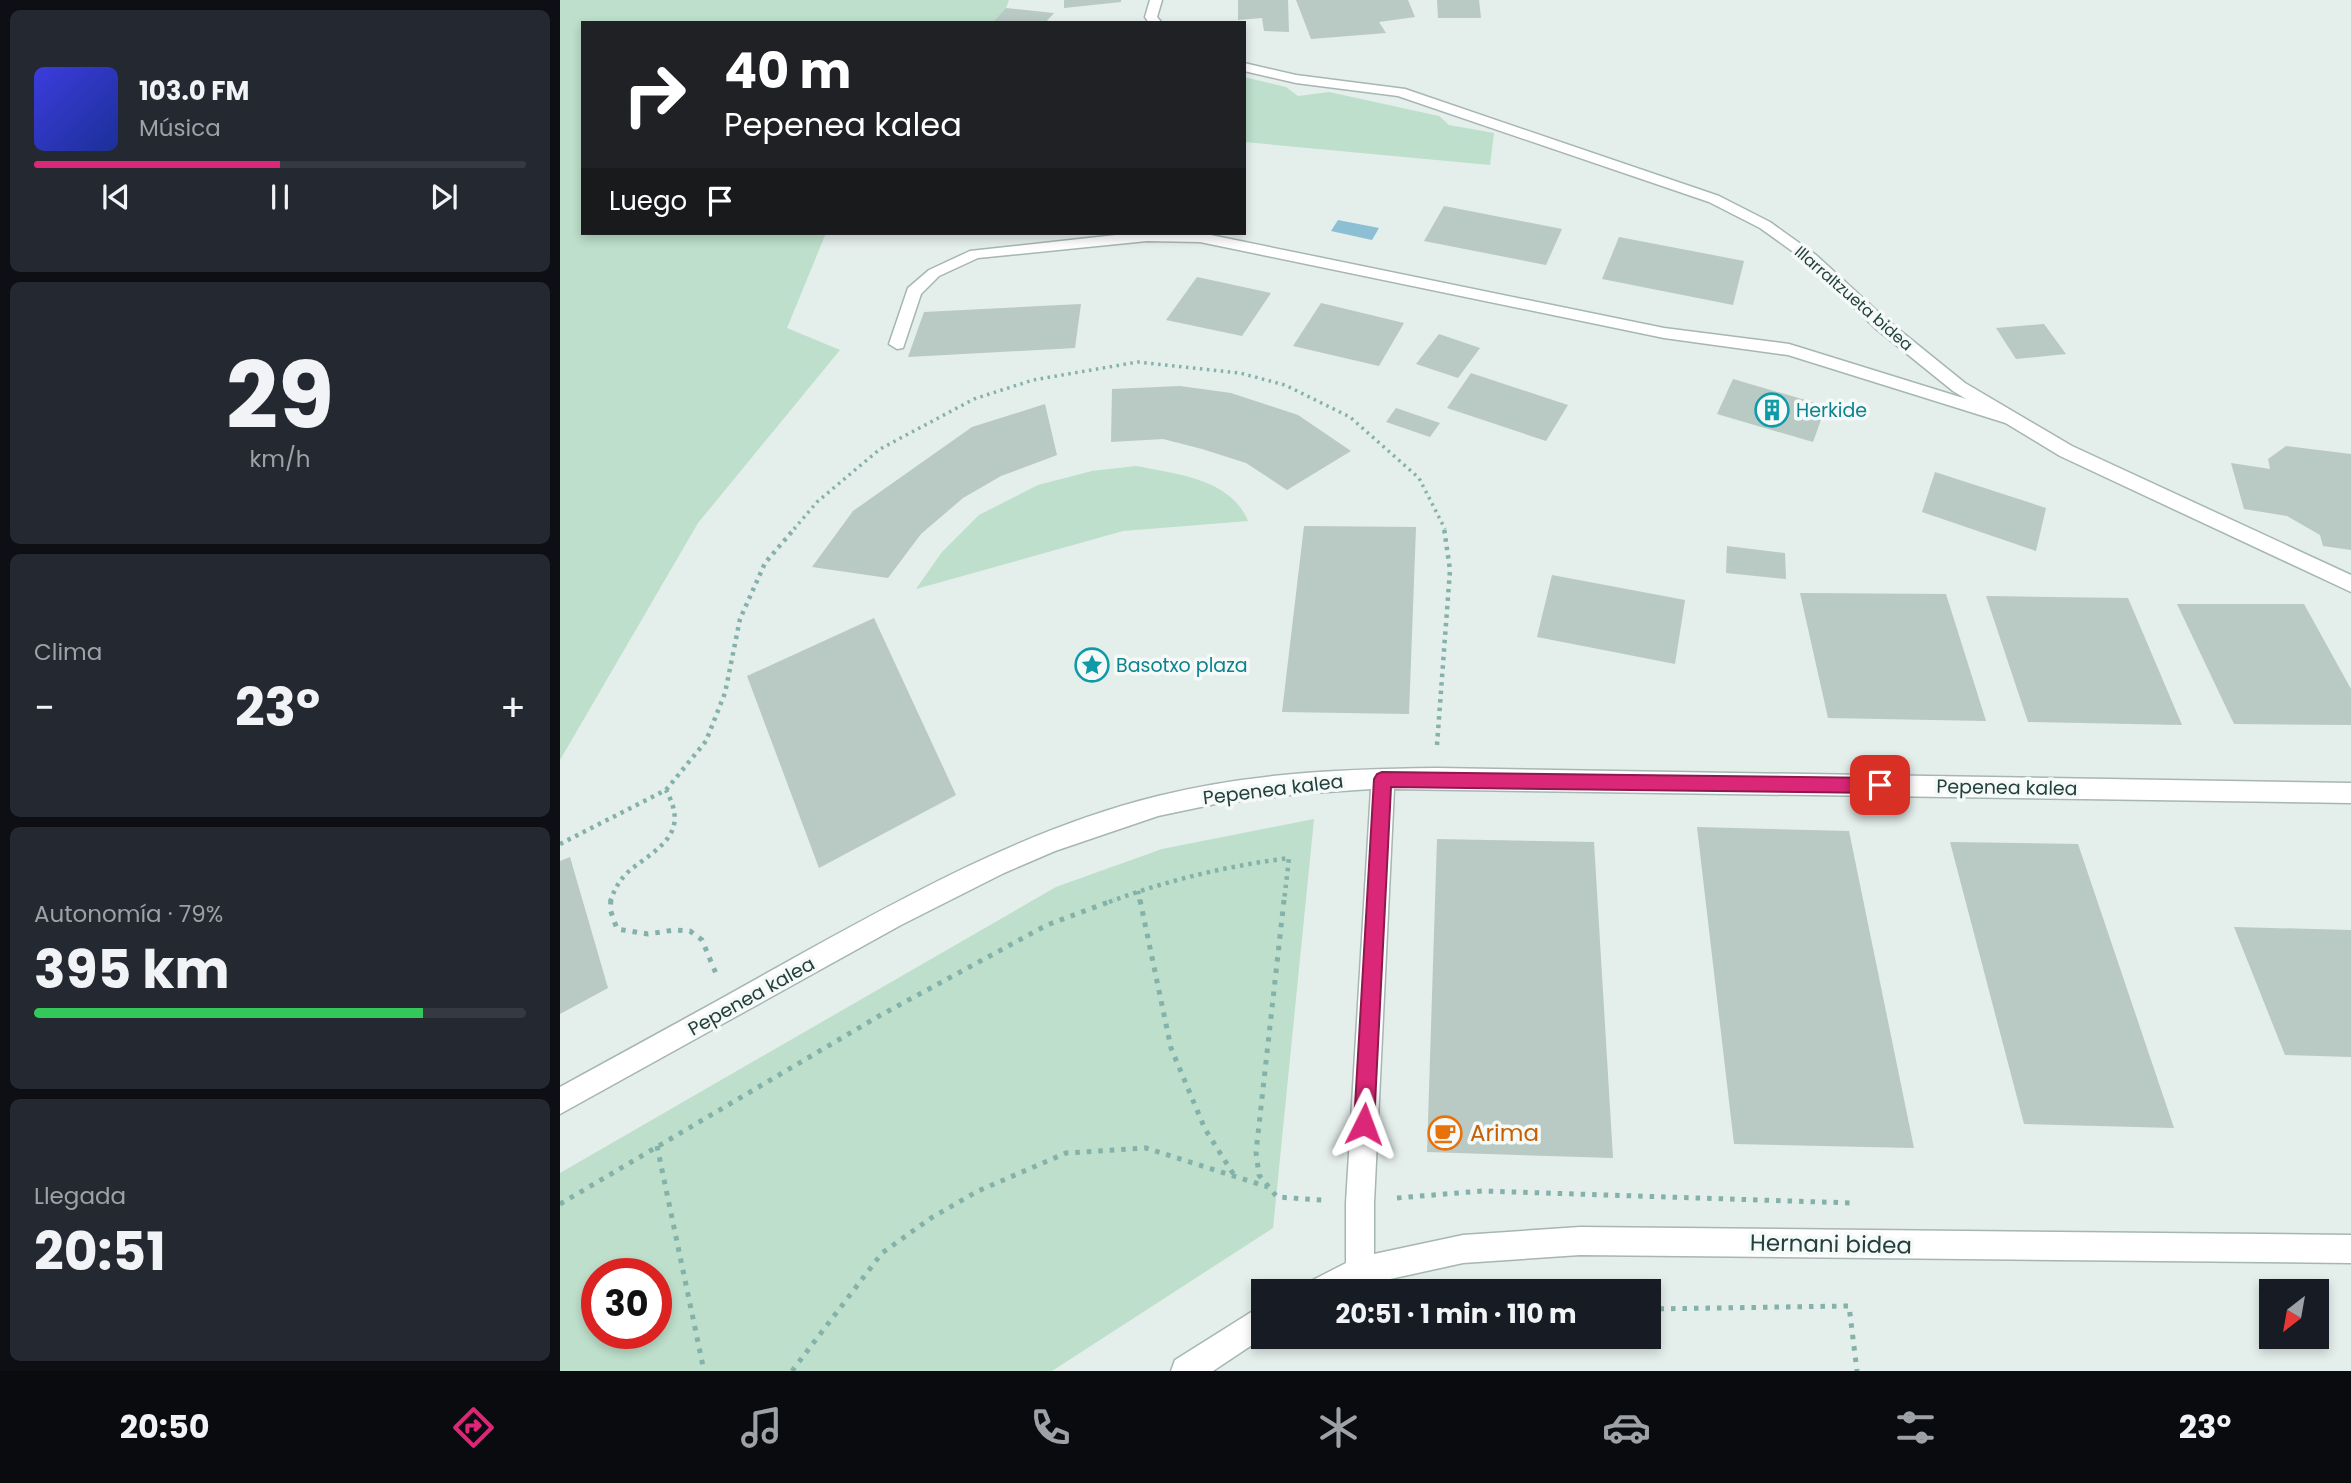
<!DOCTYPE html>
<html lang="es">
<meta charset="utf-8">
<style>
body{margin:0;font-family:Poppins,sans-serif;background:#242831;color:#f1f3f6;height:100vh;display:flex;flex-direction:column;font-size:26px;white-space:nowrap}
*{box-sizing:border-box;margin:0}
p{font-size:23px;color:#9ea1a6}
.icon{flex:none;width:38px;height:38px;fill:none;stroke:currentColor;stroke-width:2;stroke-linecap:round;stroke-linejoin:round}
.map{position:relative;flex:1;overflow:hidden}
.sheet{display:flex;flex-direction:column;gap:10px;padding:10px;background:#0d0f14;width:560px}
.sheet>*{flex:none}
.top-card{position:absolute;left:21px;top:21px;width:665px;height:214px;border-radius:0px;box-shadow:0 4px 10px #0003;background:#202124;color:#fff;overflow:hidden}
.needle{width:46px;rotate:211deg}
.buttons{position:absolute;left:1699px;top:1279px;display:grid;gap:14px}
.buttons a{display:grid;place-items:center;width:70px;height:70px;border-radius:0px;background:#171b24;box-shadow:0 4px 10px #0003;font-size:35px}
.speed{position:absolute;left:21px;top:1258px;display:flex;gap:14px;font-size:35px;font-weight:700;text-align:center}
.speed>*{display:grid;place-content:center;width:91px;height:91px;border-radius:50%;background:#171b24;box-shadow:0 4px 10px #0003;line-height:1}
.speed .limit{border:10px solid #d22;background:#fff;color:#111}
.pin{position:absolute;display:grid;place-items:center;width:60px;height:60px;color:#fff;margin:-30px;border-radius:14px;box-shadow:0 4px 10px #0006}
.me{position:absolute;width:77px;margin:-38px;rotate:3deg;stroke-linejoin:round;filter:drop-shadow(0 0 5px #0008)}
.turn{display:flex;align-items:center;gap:24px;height:147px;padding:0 28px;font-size:32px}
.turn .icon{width:91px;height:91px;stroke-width:2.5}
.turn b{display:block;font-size:49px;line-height:60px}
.then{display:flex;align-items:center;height:66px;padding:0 28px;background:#0003;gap:14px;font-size:26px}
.big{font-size:52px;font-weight:700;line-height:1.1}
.sheet .tile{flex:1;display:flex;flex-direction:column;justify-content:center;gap:10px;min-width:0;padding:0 24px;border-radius:10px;background:#242831}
.sheet .dial{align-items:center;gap:0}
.dial b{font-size:91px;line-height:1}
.song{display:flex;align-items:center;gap:21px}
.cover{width:84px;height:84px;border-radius:10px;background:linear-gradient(135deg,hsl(240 70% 55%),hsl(230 70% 35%))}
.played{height:7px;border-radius:4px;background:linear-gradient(90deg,#db2777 50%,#363941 50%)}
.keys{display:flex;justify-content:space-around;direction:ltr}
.heat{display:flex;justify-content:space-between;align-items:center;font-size:38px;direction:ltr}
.charge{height:10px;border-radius:5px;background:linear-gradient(90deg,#34c759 79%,#363941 0)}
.trip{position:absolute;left:691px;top:1279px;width:410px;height:70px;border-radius:0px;background:#171b24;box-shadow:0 4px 10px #0003;font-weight:700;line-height:70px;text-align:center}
.menu{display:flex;height:112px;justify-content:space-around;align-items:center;background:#090b0e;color:#9ea1a6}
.menu .icon{width:49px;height:49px}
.menu .selected{color:#db2777}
.menu b{font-size:32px;color:#f1f3f6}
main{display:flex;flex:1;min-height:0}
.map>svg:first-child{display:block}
</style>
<main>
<section class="sheet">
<div class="tile">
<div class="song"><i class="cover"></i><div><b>103.0 FM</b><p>Música</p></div></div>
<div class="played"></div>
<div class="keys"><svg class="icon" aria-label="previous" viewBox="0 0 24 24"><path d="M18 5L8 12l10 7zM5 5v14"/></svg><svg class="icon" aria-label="pause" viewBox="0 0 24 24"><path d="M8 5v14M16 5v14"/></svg><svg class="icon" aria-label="next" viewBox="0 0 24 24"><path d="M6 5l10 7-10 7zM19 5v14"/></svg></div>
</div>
<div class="tile dial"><b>29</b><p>km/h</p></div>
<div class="tile"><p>Clima</p>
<div class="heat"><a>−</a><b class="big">23°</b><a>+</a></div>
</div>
<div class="tile"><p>Autonomía · 79%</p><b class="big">395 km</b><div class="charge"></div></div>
<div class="tile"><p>Llegada</p><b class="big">20:51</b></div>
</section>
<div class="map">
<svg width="1791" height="1371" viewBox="0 0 1791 1371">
<rect width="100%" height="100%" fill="#e4eeeb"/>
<!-- green -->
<path fill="#bddfcb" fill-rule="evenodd" d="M 0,0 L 449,0 L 446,8 L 432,23 L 23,23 L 23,233 L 266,233 L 227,328 L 280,350 L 138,523 L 0,760 Z
M 684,77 L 726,87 L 738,96 L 769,92 L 879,116 L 889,125 L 934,133 L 930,165 L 684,142 Z
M 576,466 C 617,474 671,479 688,521 L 563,531 L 356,589 L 382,552 L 419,515 L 478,485 L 532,471 Z
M 754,819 L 713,1228 L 492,1371 L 0,1371 L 0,1173 L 496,887 L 602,849 ZM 96,1274 L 96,1334 L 37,1334 L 37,1274 Z"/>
<!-- water -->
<path fill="#8cbfd3" d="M 778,220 L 819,228 L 812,240 L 771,231 Z"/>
<!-- building -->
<path fill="#b9c9c4" d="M 504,0 L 561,0 L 561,2 L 504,8 Z
M 678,0 L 728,0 L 729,32 L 704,31 L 702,18 L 678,20 Z
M 736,0 L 848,0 L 855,17 L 819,22 L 826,33 L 751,39 Z
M 877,0 L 919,0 L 921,18 L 878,18 Z
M 446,8 L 494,13 L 485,23 L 432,23 Z
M 884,206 L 1002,229 L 986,265 L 864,241 Z
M 1059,237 L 1184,261 L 1173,305 L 1042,279 Z
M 637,277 L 711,293 L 682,336 L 606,320 Z
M 761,303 L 844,323 L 819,366 L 733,346 Z
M 521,304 L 515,348 L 348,357 L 364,312 Z
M 1484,324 L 1506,354 L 1456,359 L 1436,328 Z
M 879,334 L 920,348 L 898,378 L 856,364 Z
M 911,373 L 1008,405 L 986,441 L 887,408 Z
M 1173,379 L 1266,406 L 1253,442 L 1157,414 Z
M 620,386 L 671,393 L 738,415 L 791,451 L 727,490 L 686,463 L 642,449 L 603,439 L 551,442 L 552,389 Z
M 485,404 L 497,455 L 441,476 L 403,498 L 361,534 L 328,578 L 252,567 L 293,511 L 412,427 Z
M 836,408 L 880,423 L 870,437 L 826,422 Z
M 1726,446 L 1791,454 L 1791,550 L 1763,546 L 1760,535 L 1727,516 L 1684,509 L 1671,463 L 1710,469 L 1708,459 Z
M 1375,472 L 1486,508 L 1476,551 L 1362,512 Z
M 744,526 L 856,527 L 849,714 L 722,712 Z
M 1167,546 L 1225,553 L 1226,579 L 1166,573 Z
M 992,575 L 1125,600 L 1115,664 L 977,637 Z
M 1240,593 L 1386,594 L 1426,721 L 1268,718 Z
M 1426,596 L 1568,598 L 1622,725 L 1468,722 Z
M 1617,604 L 1744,604 L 1791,689 L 1791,725 L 1674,724 Z
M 314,618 L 396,795 L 259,868 L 187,676 Z
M 1137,827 L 1289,831 L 1354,1148 L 1174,1144 Z
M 877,839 L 1034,842 L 1053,1158 L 867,1152 Z
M 1390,842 L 1518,844 L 1614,1128 L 1464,1124 Z
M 10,857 L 48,988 L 0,1014 L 0,861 Z
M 1674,927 L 1791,930 L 1791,1057 L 1725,1055 Z"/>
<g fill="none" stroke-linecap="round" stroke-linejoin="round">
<defs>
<path id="lane" d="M 574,233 L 641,233 L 1104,328 L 1229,344 L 1458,415 L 1461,419 L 1452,425 L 1228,355 L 1104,338 L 640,242 L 587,241 L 418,258 L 379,276 L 361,294 L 343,348 L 337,349 L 329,344 L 348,288 L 369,270 L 410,251 Z"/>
<path id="street" d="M 590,0 L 602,0 L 597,17 L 602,23 L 589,23 L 585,17 Z
M 684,63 L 736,75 L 845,89 L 1159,196 L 1210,222 L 1256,255 L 1327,320 L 1405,383 L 1512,446 L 1791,575 L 1791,592 L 1500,456 L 1393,391 L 1315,328 L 1246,261 L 1200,228 L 1149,202 L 838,96 L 736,83 L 684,71 Z
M 877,768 L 1791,783 L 1791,803 L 834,789 L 814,1203 L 814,1254 L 903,1235 L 1020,1227 L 1791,1235 L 1791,1263 L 1020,1255 L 903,1263 L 803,1285 L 790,1292 L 745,1292 L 749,1282 L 786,1263 L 786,1203 L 811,789 L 738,794 L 655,804 L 598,816 L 495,851 L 444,873 L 341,925 L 0,1114 L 0,1087 C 81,1043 161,999 241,954 C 355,891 472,827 598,796 C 690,773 783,769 877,768 Z
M 704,1304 L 704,1337 L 653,1371 L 611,1371 L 615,1360 Z"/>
</defs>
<!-- lane casing -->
<use href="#lane" stroke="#a6b6b3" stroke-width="3"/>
<!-- street casing -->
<use href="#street" stroke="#a6b6b3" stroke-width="3"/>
<!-- path-far2 -->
<path stroke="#84b2aa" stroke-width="3.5" stroke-dasharray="2.5 4.5" stroke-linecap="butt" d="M 234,529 L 257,502 L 320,449 L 414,399 L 473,380 L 578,362 L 680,373 L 725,385 L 790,417 L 859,478 L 885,529"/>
<!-- path-far1 -->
<path stroke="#84b2aa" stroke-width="4.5" stroke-dasharray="3.5 5" stroke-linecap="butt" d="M 877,745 L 890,570 L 884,528
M 0,844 L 106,790 L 146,741 L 165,693 L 180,619 L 205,563 L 235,528
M 578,891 L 580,902
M 50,902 C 54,891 58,882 67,873 C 85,856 120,842 114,811 C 113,804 109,796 106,790
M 549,902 C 608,880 667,866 729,858 L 724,902"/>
<!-- path -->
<path stroke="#84b2aa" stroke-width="5" stroke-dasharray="4.5 7" stroke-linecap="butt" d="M 51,900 L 50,909 L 57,929 L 88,934 L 114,930 L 130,931 L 142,940 L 157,976
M 580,900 L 611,1048 L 645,1129 L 674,1175
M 724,900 L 696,1152 L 699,1175 L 717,1197 L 762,1200
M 97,1146 L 144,1371
M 837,1198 L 922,1191 L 1293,1203
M 0,1204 L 319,1016 L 487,925 L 554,900
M 1088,1309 L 1289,1306 L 1297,1371
M 232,1371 L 322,1253 L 371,1218 L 418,1191 L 506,1153 L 586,1148 L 708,1187"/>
<!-- lane -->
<use href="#lane" fill="#fff" fill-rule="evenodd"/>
<!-- street -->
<use href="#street" fill="#fff" fill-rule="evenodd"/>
</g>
<!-- route -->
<path fill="#db2777" stroke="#8e194d" stroke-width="2" d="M 822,772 L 1320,778 L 1326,780 L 1328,785 L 1326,791 L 1320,793 L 831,787 L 814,1124 L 811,1131 L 804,1134 L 797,1131 L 794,1124 L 814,779 L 817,774 Z"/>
<!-- icons -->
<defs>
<symbol id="building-ring" viewBox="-11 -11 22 22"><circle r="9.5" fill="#f5faf8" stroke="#0f9aa8" stroke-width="1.5"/><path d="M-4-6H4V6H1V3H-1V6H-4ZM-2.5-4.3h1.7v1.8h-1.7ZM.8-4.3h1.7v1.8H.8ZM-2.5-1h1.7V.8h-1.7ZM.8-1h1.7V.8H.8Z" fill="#0f9aa8"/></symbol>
<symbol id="sight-ring" viewBox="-11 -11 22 22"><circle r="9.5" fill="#f5faf8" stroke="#0f9aa8" stroke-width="1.5"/><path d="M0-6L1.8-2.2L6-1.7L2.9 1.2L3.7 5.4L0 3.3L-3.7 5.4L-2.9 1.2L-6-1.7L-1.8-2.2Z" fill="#0f9aa8"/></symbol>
<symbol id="cafe-ring" viewBox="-11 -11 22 22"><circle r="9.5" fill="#f5faf8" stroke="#e8710a" stroke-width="1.5"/><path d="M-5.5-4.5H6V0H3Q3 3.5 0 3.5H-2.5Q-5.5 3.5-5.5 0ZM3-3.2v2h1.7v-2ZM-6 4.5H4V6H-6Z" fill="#e8710a"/></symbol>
</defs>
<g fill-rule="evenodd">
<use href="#building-ring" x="1193" y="391" width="38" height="38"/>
<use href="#sight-ring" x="513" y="646" width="38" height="38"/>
<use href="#cafe-ring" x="866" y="1114" width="38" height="38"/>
</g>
<g text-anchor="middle" stroke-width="7" stroke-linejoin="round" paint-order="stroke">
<!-- far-street labels -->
<g font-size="16" fill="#23403c" stroke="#f5faf8">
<text transform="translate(1294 298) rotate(41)" y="6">Illarraltzueta bidea</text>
</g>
<!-- culture labels -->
<g font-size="19" fill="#0d838f" stroke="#f5faf8" text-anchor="start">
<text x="1236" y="417">Herkide</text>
<text x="556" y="672">Basotxo plaza</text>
</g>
<!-- street labels -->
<g font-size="19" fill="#23403c" stroke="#f5faf8">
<text transform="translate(1447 787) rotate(1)" y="7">Pepenea kalea</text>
<text transform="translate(713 789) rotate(-7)" y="7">Pepenea kalea</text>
<text transform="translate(191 996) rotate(-29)" y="7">Pepenea kalea</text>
</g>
<!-- near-food labels -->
<g font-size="23" fill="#c56008" stroke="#f5faf8" text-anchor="start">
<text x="910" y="1141">Arima</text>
</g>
<!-- near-street labels -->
<g font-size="23" fill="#23403c" stroke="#f5faf8">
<text transform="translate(1271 1244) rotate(1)" y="8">Hernani bidea</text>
</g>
</g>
</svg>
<div class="buttons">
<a><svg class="needle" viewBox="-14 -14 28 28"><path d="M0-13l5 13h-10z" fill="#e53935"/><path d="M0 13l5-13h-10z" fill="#9ea1a6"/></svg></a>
</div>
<div class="speed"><div class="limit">30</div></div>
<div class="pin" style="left:1320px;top:785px;background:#d93025"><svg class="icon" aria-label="arrive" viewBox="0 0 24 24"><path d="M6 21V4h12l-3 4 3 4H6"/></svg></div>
<svg class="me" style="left:804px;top:1124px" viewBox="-20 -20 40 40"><path d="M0-17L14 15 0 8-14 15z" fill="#db2777" stroke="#fff" stroke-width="4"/></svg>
<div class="trip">20:51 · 1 min · 110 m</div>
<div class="top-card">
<div class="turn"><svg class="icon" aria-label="right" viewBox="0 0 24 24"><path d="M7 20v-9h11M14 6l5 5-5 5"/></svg><div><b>40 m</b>Pepenea kalea</div></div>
<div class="then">Luego<svg class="icon" aria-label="arrive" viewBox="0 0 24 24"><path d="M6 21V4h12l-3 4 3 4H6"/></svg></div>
</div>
</div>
</main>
<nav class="menu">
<b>20:50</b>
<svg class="icon selected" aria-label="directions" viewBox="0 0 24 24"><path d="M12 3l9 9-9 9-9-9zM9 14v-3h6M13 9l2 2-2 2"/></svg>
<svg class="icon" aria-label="music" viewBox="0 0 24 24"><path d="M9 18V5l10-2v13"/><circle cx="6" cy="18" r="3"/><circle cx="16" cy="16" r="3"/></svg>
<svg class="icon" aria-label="phone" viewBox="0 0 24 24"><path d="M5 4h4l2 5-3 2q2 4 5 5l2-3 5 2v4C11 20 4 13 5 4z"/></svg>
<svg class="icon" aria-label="climate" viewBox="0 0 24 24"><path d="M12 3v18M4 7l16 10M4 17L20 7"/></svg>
<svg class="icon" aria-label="car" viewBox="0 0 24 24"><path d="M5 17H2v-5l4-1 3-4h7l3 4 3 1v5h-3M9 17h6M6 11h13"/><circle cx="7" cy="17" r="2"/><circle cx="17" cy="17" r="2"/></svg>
<svg class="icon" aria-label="filters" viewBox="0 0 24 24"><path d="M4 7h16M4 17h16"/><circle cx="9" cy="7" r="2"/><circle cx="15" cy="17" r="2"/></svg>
<b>23°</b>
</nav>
